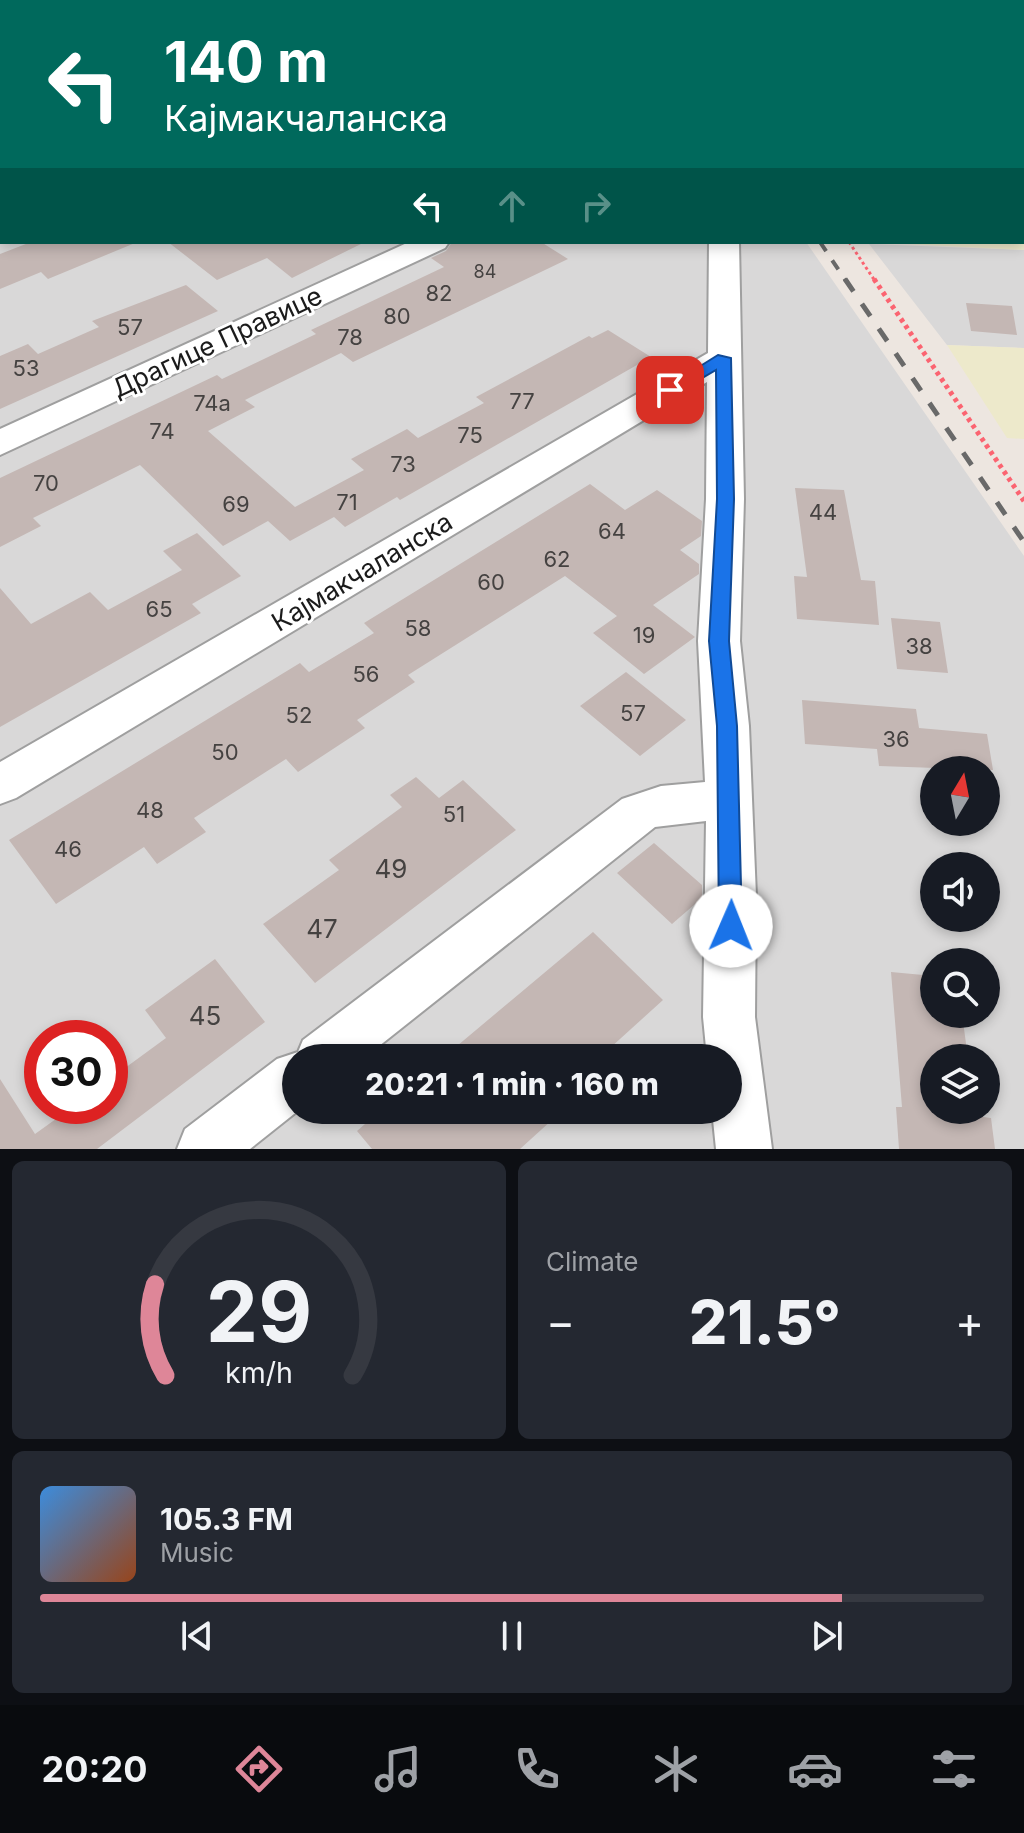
<!DOCTYPE html>
<meta charset="utf-8">
<style>
body{margin:0;font-family:Inter,sans-serif;background:#242831;color:#f1f3f6;height:100vh;display:flex;flex-direction:column;font-size:30px;white-space:nowrap}
*{box-sizing:border-box;margin:0}
p{font-size:26px;color:#9ea1a6}
.icon{flex:none;width:44px;height:44px;fill:none;stroke:currentColor;stroke-width:2;stroke-linecap:round;stroke-linejoin:round}
.map{position:relative;height:1149px;overflow:hidden}
.details{display:flex;flex-direction:column;gap:12px;padding:12px;background:#0d0f14;flex:1}
.details>*{flex:none}
.banner{position:absolute;left:0px;top:0px;width:1024px;height:244px;box-shadow:0 4px 12px #0003;background:#00695c;color:#fff;overflow:hidden}
.needle{width:52px;rotate:10deg}
.controls{position:absolute;left:920px;top:756px;display:grid;gap:16px}
.controls a{display:grid;place-items:center;width:80px;height:80px;border-radius:50%;background:#171b24;box-shadow:0 4px 12px #0003;font-size:40px}
.speed{position:absolute;left:24px;top:1020px;display:flex;gap:16px;font-size:40px;font-weight:700;text-align:center}
.speed>*{display:grid;place-content:center;width:104px;height:104px;border-radius:50%;background:#171b24;box-shadow:0 4px 12px #0003;line-height:1}
.speed .limit{border:12px solid #d22;background:#fff;color:#111}
.pin{position:absolute;display:grid;place-items:center;width:68px;height:68px;color:#fff;margin:-34px;border-radius:16px;box-shadow:0 4px 12px #0006}
.me{position:absolute;width:88px;margin:-44px;rotate:1deg;stroke-linejoin:round;filter:drop-shadow(0 0 6px #0008)}
.turn{display:flex;align-items:center;gap:28px;height:168px;padding:0 32px;font-size:36px}
.turn .icon{width:104px;height:104px;stroke-width:2.5}
.turn b{display:block;font-size:56px;line-height:68px}
.lanes{display:flex;align-items:center;height:76px;padding:0 32px;background:#0003;justify-content:center;gap:40px;direction:ltr}
.lanes .off{opacity:.35}
.big{font-size:60px;font-weight:800;line-height:1.1}
.details .tile{flex:1;display:flex;flex-direction:column;justify-content:center;gap:12px;min-width:0;padding:0 28px;border-radius:12px;background:#242831}
.details .dial{align-items:center;gap:0}
.dial svg{height:208px;overflow:visible;fill:none;stroke:#363941;stroke-width:7;stroke-linecap:round;text-anchor:middle}
.dial text{fill:#f1f3f6;stroke:none}
.song{display:flex;align-items:center;gap:24px}
.cover{width:96px;height:96px;border-radius:12px;background:linear-gradient(135deg,hsl(210 70% 55%),hsl(20 70% 35%))}
.played{height:8px;border-radius:4px;background:linear-gradient(90deg,#de8698 85%,#363941 85%)}
.keys{display:flex;justify-content:space-around;direction:ltr}
.heat{display:flex;justify-content:space-between;align-items:center;font-size:44px;direction:ltr}
.details .tiles{flex:1;display:grid;gap:12px;grid-template-columns:1fr 1fr}
.tile:last-child{grid-column:span 2}
.trip{position:absolute;left:282px;top:1044px;width:460px;height:80px;border-radius:40px;background:#171b24;box-shadow:0 4px 12px #0003;font-weight:800;line-height:80px;text-align:center}
.tabs{display:flex;height:128px;justify-content:space-around;align-items:center;background:#090b0e;color:#9ea1a6}
.tabs .icon{width:56px;height:56px}
.tabs .selected{color:#de8698}
.tabs b{font-size:36px;color:#f1f3f6}
.map>svg:first-child{display:block}
</style>
<div class="map">
<svg width="1024" height="1149" viewBox="0 0 1024 1149">
<rect width="100%" height="100%" fill="#ede6e0"/>
<!-- residential -->
<path fill="#d9d8d8" fill-rule="evenodd" d="M 0,0 L 684,0 L 2,2 L 2,242 L 806,242 L 1024,556 L 1024,1149 L 0,1149 ZM 934,770 L 986,770 L 986,822 L 934,822 ZM 934,866 L 986,866 L 986,918 L 934,918 ZM 934,962 L 986,962 L 986,1014 L 934,1014 ZM 42,1038 L 110,1038 L 110,1106 L 42,1106 ZM 296,1058 L 728,1058 L 728,1110 L 296,1110 ZM 934,1058 L 986,1058 L 986,1110 L 934,1110 Z
M 869,244 L 1024,250 L 1024,348 L 947,345 Z"/>
<!-- farmland -->
<path fill="#ede9cb" d="M 723,0 L 1024,0 L 1024,250 L 867,242 L 1022,242 L 1022,2 Z
M 947,345 L 1024,348 L 1024,439 L 1007,438 Z"/>
<!-- building -->
<path fill="#c4b7b4" d="M 31,242 L 135,242 L 135,243 L 48,279 L 41,272 L 0,289 L 0,254 Z
M 168,242 L 365,242 L 292,278 L 267,258 L 217,280 Z
M 452,242 L 541,242 L 568,259 L 353,362 L 341,353 L 245,400 L 255,407 L 208,431 L 295,507 L 364,470 L 351,459 L 407,429 L 418,438 L 484,403 L 476,397 L 589,336 L 592,338 L 608,330 L 651,357 L 400,500 L 397,497 L 345,527 L 334,517 L 290,541 L 268,521 L 223,546 L 140,465 L 33,518 L 41,526 L 0,547 L 0,478 L 217,375 L 222,379 L 316,334 L 311,330 L 444,267 L 431,258 L 446,251 Z
M 186,285 L 218,311 L 0,409 L 0,356 L 28,344 L 38,354 L 99,327 L 92,321 Z
M 966,303 L 1012,306 L 1017,335 L 971,331 Z
M 590,484 L 625,510 L 657,490 L 702,521 L 701,536 L 680,550 L 699,564 L 699,574 L 653,605 L 695,637 L 644,674 L 593,633 L 617,616 L 565,576 L 408,675 L 415,682 L 357,720 L 365,728 L 298,772 L 286,759 L 194,818 L 206,832 L 157,864 L 144,847 L 56,904 L 9,840 L 300,663 L 309,672 L 374,633 L 364,623 Z
M 795,488 L 844,490 L 861,580 L 875,581 L 879,625 L 797,619 L 794,576 L 807,577 Z
M 197,533 L 241,576 L 192,604 L 201,613 L 0,727 L 0,588 L 31,624 L 90,592 L 108,610 L 182,570 L 163,551 Z
M 891,618 L 940,622 L 948,673 L 897,669 Z
M 626,672 L 686,720 L 640,756 L 580,706 Z
M 802,700 L 916,709 L 919,728 L 987,734 L 993,770 L 879,766 L 877,749 L 805,744 Z
M 416,777 L 439,798 L 463,780 L 516,830 L 315,983 L 263,924 L 339,870 L 329,860 L 402,807 L 390,795 Z
M 654,843 L 702,885 L 702,898 L 672,924 L 617,873 Z
M 593,932 L 663,1000 L 599,1058 L 445,1056 Z
M 215,959 L 265,1022 L 97,1149 L 0,1149 L 0,1079 L 35,1134 L 74,1106 L 110,1106 L 110,1079 L 166,1038 L 145,1010 Z
M 891,972 L 934,976 L 934,1014 L 962,1014 L 968,1058 L 934,1058 L 934,1111 L 991,1118 L 995,1149 L 899,1149 L 896,1107 L 902,1107 Z
M 381,1110 L 563,1110 L 520,1149 L 372,1149 L 357,1131 Z"/>
<g fill="none" stroke-linecap="round" stroke-linejoin="round">
<defs>
<path id="street" d="M 208,0 L 237,0 L 207,2 Z
M 580,0 L 608,0 L 579,2 Z
M 2,66 L 2,82 L 0,83 L 0,67 Z
M 0,220 L 2,220 L 0,239 Z
M 409,242 L 449,242 L 445,248 L 0,455 L 0,429 Z
M 709,242 L 739,242 L 744,499 L 740,641 L 749,726 L 756,896 L 755,1017 L 772,1149 L 716,1149 L 712,1110 L 728,1110 L 728,1058 L 707,1058 L 703,1017 L 706,821 L 655,827 L 364,1058 L 296,1058 L 299,1110 L 250,1149 L 177,1149 L 185,1129 L 277,1059 L 298,1052 L 303,1040 L 622,799 L 661,786 L 705,782 L 698,641 L 706,499 L 707,382 L 16,798 L 0,804 L 0,762 L 708,353 Z"/>
</defs>
<!-- street casing -->
<use href="#street" stroke="#9f9f9f" stroke-width="4"/>
<!-- path-far1 -->
<path stroke="#fb6471" stroke-width="3" stroke-dasharray="3 3" stroke-linecap="butt" d="M 849,242 L 875,281"/>
<!-- path -->
<path stroke="#fb6471" stroke-width="5" stroke-dasharray="4 4" stroke-linecap="butt" d="M 874,279 L 1024,501"/>
<!-- street -->
<use href="#street" fill="#fff" fill-rule="evenodd"/>
<!-- rail-far1 -->
<path stroke="#696969" stroke-width="4" stroke-dasharray="11 11" stroke-linecap="butt" d="M 820,242 L 846,281"/>
<!-- rail -->
<path stroke="#696969" stroke-width="5" stroke-dasharray="15 15" stroke-linecap="butt" d="M 845,279 L 1024,542"/>
</g>
<!-- route -->
<path fill="#1a73e8" stroke="#114b97" stroke-width="2" d="M 718,355 L 731,358 L 734,499 L 729,641 L 737,726 L 742,926 L 739,933 L 731,936 L 723,933 L 719,926 L 717,726 L 709,641 L 717,499 L 716,370 L 675,394 L 664,394 L 662,390 Z"/>
<g text-anchor="middle" stroke-width="6" stroke-linejoin="round" paint-order="stroke">
<!-- far-number labels -->
<g font-size="18" fill="#454241">
<text x="485" y="278">84</text>
</g>
<!-- number labels -->
<g font-size="22" fill="#454241">
<text x="439" y="301">82</text>
<text x="397" y="324">80</text>
<text x="130" y="335">57</text>
<text x="350" y="345">78</text>
<text x="26" y="376">53</text>
<text x="522" y="409">77</text>
<text x="212" y="411">74a</text>
<text x="162" y="439">74</text>
<text x="470" y="443">75</text>
<text x="403" y="472">73</text>
<text x="46" y="491">70</text>
<text x="347" y="510">71</text>
<text x="236" y="512">69</text>
<text x="823" y="520">44</text>
<text x="612" y="539">64</text>
<text x="557" y="567">62</text>
<text x="491" y="590">60</text>
<text x="159" y="617">65</text>
<text x="418" y="636">58</text>
<text x="644" y="643">19</text>
<text x="919" y="654">38</text>
<text x="366" y="682">56</text>
<text x="633" y="721">57</text>
<text x="299" y="723">52</text>
<text x="896" y="747">36</text>
<text x="225" y="760">50</text>
<text x="150" y="818">48</text>
<text x="454" y="822">51</text>
<text x="68" y="857">46</text>
</g>
<!-- street labels -->
<g font-size="26" fill="#1b1b1b" stroke="#fff">
<text transform="translate(217 342) rotate(-25)" y="9">Драгице Правице</text>
<text transform="translate(362 572) rotate(-31)" y="9">Кајмакчаланска</text>
</g>
<!-- near-number labels -->
<g font-size="26" fill="#454241">
<text x="391" y="878">49</text>
<text x="322" y="938">47</text>
<text x="205" y="1025">45</text>
</g>
</g>
</svg>
<div class="controls">
<a><svg class="needle" viewBox="-14 -14 28 28"><path d="M0-13l5 13h-10z" fill="#e53935"/><path d="M0 13l5-13h-10z" fill="#9ea1a6"/></svg></a>
<a><svg class="icon" aria-label="sound" viewBox="0 0 24 24"><path d="M4 9h4l5-4v14l-5-4H4zM17 9q2 3 0 6"/></svg></a>
<a><svg class="icon" aria-label="search" viewBox="0 0 24 24"><circle cx="10" cy="10" r="6"/><path d="M15 15l6 6"/></svg></a>
<a><svg class="icon" aria-label="layers" viewBox="0 0 24 24"><path d="M12 4l9 5-9 5-9-5zM3 14l9 5 9-5"/></svg></a>
</div>
<div class="speed"><div class="limit">30</div></div>
<div class="pin" style="left:670px;top:390px;background:#d93025"><svg class="icon" aria-label="arrive" viewBox="0 0 24 24"><path d="M6 21V4h12l-3 4 3 4H6"/></svg></div>
<svg class="me" style="left:731px;top:926px" viewBox="-20 -20 40 40"><circle r="19" fill="#fff"/><path d="M0-13L10 11 0 6-10 11z" fill="#1a73e8"/></svg>
<div class="trip">20:21 · 1 min · 160 m</div>
<div class="banner">
<div class="turn"><svg class="icon" aria-label="left" viewBox="0 0 24 24"><path d="M17 20v-9H6M10 6l-5 5 5 5"/></svg><div><b>140 m</b>Кајмакчаланска</div></div>
<div class="lanes"><svg class="icon" aria-label="left" viewBox="0 0 24 24"><path d="M17 20v-9H6M10 6l-5 5 5 5"/></svg><svg class="icon off" aria-label="ahead" viewBox="0 0 24 24"><path d="M12 20V5M6 11l6-6 6 6"/></svg><svg class="icon off" aria-label="right" viewBox="0 0 24 24"><path d="M7 20v-9h11M14 6l5 5-5 5"/></svg></div>
</div>
</div>
<section class="details">
<div class="tiles">
<div class="tile dial"><svg viewBox="0 0 100 80">
<path d="M14 69A42 42 0 1 1 86 69"/>
<path d="M14 69A42 42 0 0 1 10 34" stroke="#de8698"/>
<text x="50" y="56" font-size="32" font-weight="700">29</text>
<text x="50" y="72" font-size="11">km/h</text>
</svg></div>
<div class="tile"><p>Climate</p>
<div class="heat"><a>−</a><b class="big">21.5°</b><a>+</a></div>
</div>
<div class="tile">
<div class="song"><i class="cover"></i><div><b>105.3 FM</b><p>Music</p></div></div>
<div class="played"></div>
<div class="keys"><svg class="icon" aria-label="previous" viewBox="0 0 24 24"><path d="M18 5L8 12l10 7zM5 5v14"/></svg><svg class="icon" aria-label="pause" viewBox="0 0 24 24"><path d="M8 5v14M16 5v14"/></svg><svg class="icon" aria-label="next" viewBox="0 0 24 24"><path d="M6 5l10 7-10 7zM19 5v14"/></svg></div>
</div>
</div>
</section>
<nav class="tabs">
<b>20:20</b>
<svg class="icon selected" aria-label="directions" viewBox="0 0 24 24"><path d="M12 3l9 9-9 9-9-9zM9 14v-3h6M13 9l2 2-2 2"/></svg>
<svg class="icon" aria-label="music" viewBox="0 0 24 24"><path d="M9 18V5l10-2v13"/><circle cx="6" cy="18" r="3"/><circle cx="16" cy="16" r="3"/></svg>
<svg class="icon" aria-label="phone" viewBox="0 0 24 24"><path d="M5 4h4l2 5-3 2q2 4 5 5l2-3 5 2v4C11 20 4 13 5 4z"/></svg>
<svg class="icon" aria-label="climate" viewBox="0 0 24 24"><path d="M12 3v18M4 7l16 10M4 17L20 7"/></svg>
<svg class="icon" aria-label="car" viewBox="0 0 24 24"><path d="M5 17H2v-5l4-1 3-4h7l3 4 3 1v5h-3M9 17h6M6 11h13"/><circle cx="7" cy="17" r="2"/><circle cx="17" cy="17" r="2"/></svg>
<svg class="icon" aria-label="filters" viewBox="0 0 24 24"><path d="M4 7h16M4 17h16"/><circle cx="9" cy="7" r="2"/><circle cx="15" cy="17" r="2"/></svg>
</nav>
